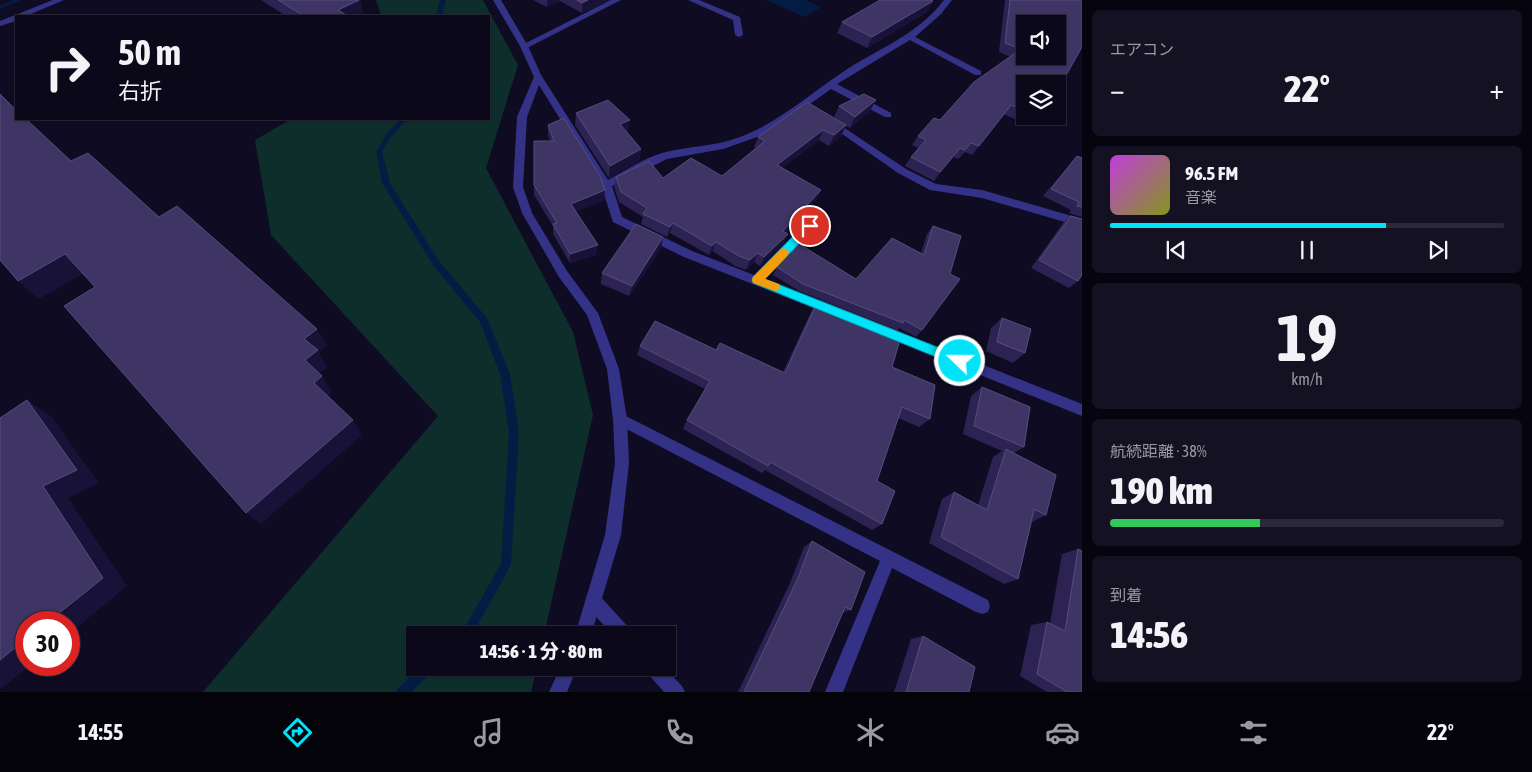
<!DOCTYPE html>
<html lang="ja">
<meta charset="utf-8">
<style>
body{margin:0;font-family:"Asap Condensed","Noto Sans JP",sans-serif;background:#141123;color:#f1f3f6;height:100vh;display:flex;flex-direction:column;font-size:19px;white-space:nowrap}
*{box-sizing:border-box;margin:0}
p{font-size:16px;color:#9a9aa2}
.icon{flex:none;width:28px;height:28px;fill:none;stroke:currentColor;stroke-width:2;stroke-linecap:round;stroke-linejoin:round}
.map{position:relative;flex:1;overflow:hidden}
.sheet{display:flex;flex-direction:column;gap:10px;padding:10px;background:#06040e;width:450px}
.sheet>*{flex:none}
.guide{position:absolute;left:15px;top:15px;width:475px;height:105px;border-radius:0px;box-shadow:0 1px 4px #0004,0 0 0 1px #2b2939;background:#0b081a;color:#f1f3f6;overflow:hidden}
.controls{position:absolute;left:1016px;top:15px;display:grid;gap:10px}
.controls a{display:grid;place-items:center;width:50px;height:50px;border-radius:0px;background:#0b081a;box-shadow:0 1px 4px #0004,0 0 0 1px #2b2939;font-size:25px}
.speed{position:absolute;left:15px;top:611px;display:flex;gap:10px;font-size:25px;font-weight:700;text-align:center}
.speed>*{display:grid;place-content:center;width:65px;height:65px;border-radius:50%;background:#0b081a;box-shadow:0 1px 4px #0004,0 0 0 1px #2b2939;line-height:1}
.speed .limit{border:8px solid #d22;background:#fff;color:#111}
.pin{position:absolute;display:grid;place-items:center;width:42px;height:42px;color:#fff;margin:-21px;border:2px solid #fff;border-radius:50%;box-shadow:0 1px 5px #0007}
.me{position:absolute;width:55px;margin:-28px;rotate:292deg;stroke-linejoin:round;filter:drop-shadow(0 0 4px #0008)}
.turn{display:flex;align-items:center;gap:18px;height:105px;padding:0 20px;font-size:22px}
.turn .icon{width:65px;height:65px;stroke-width:2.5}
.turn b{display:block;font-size:35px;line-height:42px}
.big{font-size:38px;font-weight:800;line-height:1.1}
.sheet .card{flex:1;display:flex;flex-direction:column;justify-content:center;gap:8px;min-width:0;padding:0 18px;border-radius:8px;background:#141123}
.sheet .dial{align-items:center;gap:0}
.dial b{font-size:65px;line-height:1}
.song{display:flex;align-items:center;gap:15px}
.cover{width:60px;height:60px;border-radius:8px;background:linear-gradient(135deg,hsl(290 70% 55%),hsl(70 70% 35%))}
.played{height:5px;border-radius:2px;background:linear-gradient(90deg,#00e3f9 70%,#2b2939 70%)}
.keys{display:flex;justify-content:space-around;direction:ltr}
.heat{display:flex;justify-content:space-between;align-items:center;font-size:28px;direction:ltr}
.charge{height:8px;border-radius:4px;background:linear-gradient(90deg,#34c759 38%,#2b2939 0)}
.trip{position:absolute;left:406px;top:626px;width:270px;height:50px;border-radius:0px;background:#0b081a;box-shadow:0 1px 4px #0004,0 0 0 1px #2b2939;font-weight:800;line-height:50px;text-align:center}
.dock{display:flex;height:80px;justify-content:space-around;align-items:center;background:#04030a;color:#9a9aa2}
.dock .icon{width:35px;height:35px}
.dock .active{color:#00e3f9}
.dock b{font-size:22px;color:#f1f3f6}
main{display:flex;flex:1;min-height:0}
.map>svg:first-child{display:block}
</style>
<main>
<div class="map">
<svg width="1082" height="692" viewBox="0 0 1082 692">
<rect width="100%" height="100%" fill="#0f0b23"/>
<!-- green -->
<path fill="#0e2e2c" d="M 376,0 L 483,0 L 518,65 L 486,168 L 573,332 L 593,415 L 544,635 L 415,635 L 415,668 L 537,668 L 531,692 L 203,692 L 438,416 L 271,235 L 255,140 L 291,119 L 489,119 L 489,16 L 381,16 Z"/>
<!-- water -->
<path fill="#041c43" d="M 766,0 L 805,0 L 821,7 L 805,17 Z"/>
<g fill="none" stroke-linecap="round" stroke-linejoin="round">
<!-- stream -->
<path fill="#041c43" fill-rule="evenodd" d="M 13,0 L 21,0 L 0,9 L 0,5 Z
M 440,0 L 446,0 L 442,16 L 436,16 Z
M 401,119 L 407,119 L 392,136 L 382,151 L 390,183 L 439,261 L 487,318 L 510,374 L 519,432 L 511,565 L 472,635 L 457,635 L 459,631 L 466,625 L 501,564 L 509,432 L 500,374 L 480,322 L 433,265 L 382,183 L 376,151 L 388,132 Z
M 420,668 L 434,668 L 432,672 L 411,692 L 396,692 L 398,688 Z"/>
<!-- service -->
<path fill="#343287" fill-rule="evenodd" d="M 53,0 L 64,0 L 26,16 L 16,16 L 16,21 L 0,26 L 0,21 Z"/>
<!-- minor -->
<path fill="#343287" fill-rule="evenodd" d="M 611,0 L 621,0 L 527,48 L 520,46 Z
M 688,0 L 699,0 L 740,17 L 743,35 L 739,37 L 735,35 L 733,20 Z
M 944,0 L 952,0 L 941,14 L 915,37 L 981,71 L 981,75 L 975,75 L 910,40 L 837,84 L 891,113 L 891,117 L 885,117 L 831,89 L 786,121 L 760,136 L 723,149 L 667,159 L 612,186 L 622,217 L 692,251 L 754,275 L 806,223 L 814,223 L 815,226 L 814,229 L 765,279 L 835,307 L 837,310 L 835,313 L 831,315 L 684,257 L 613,222 L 601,185 L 534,77 L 538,74 L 541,75 L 608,180 C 626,170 643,159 662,153 C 687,146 713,147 737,138 C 775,125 806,97 840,74 C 876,49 917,36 944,0 Z
M 831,119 L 906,169 L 936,184 L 982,190 L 1082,219 L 1082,227 L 982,198 L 930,190 L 898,173 L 828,124 L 828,120 Z
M 885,326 L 1082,404 L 1082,416 L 881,335 L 879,331 L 881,327 Z
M 620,413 L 988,600 L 990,606 L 988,612 L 982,614 L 976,612 L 892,568 L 843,692 L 825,692 L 880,561 L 615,423 L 613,419 L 615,415 Z
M 593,593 L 599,595 L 630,629 L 632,635 L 613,635 L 587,607 L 585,601 L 587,595 Z
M 646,668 L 665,668 L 682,686 L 685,692 L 664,692 L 648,674 Z"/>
<!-- tertiary -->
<path fill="#343287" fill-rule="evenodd" d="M 493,0 L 501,0 L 528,46 L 542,77 L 527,117 L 523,187 L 532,213 L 567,271 L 598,313 L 619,369 L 627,419 L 629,463 L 621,535 L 591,635 L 575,635 L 605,535 L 615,463 L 613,419 L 607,369 L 587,315 L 559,277 L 522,213 L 513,187 L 517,117 L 534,77 L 520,46 Z
M 560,668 L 577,668 L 567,692 L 549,692 Z"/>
</g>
<!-- wall -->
<path fill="#2c2353" d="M 261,0 L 360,0 L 363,15 L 360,16 L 286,16 Z
M 533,0 L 610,0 L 582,13 L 560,1 L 547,7 Z
M 1005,0 L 1082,0 L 1064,79 L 1058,88 L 1058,84 L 1025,84 L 1025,114 L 1017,120 L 1004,114 L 972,155 L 965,152 L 958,159 L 953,157 L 934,181 L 905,166 L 911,157 L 918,148 L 912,145 L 918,136 L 940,120 L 1011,57 L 999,52 Z
M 933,1 L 927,12 L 867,48 L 837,33 L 842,22 Z
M 839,106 L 870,111 L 850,128 L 846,126 L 841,136 L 829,146 L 819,140 L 782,168 L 821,190 L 816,200 L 786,233 L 788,234 L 783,244 L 760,266 L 754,262 L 746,270 L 735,266 L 713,251 L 709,255 L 670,233 L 667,237 L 641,224 L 643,217 L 619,202 L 614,187 L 616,177 L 663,178 L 722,176 L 756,148 L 754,147 L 758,137 L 843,123 L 834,117 Z
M 576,113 L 628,132 L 627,132 L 641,149 L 639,161 L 609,178 L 575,125 Z
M 548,125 L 604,200 L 576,211 L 596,255 L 570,263 L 553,234 L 553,226 L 534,195 L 534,141 L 550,141 L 548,135 Z
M 1077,156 L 1082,158 L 1082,217 L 1069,213 L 1071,210 L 1043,196 Z
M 1071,216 L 1078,281 L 1069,288 L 1031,268 L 1063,223 Z
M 933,226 L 922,330 L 916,337 L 899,328 L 897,330 L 799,291 L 773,275 L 777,267 L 856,279 L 921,253 L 927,234 Z
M 661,248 L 629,296 L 601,284 L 602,273 Z
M 818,300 L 892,367 L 930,419 L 919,427 L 898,418 L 877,481 L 882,524 L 872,530 L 765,470 L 762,473 L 683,429 L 687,420 L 705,389 L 637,355 L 640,346 L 716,350 L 783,372 L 812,310 Z
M 1002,318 L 1025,353 L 1013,363 L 986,351 L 991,328 Z
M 982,387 L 1024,447 L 1014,453 L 1046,515 L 1032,522 L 1018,579 L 1004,584 L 929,543 L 942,499 L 954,492 L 978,505 L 993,457 L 1002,451 L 963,434 L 971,396 Z
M 812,541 L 851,610 L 842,613 L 809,692 L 738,692 L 790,583 L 804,547 Z
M 1078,549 L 1082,692 L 1047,692 L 1020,676 L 1031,625 L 1047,622 L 1050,623 L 1062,554 Z
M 923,636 L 969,692 L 894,692 L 911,639 Z"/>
<!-- shaded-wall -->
<path fill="#191238" d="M 360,0 L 363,15 L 360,16 L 340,16 L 338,10 Z
M 547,0 L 560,0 L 560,1 L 547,7 Z
M 588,0 L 610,0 L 582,13 L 582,3 Z
M 933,1 L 927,12 L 867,48 L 872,37 Z
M 1064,79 L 1058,88 L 1058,85 Z
M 876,100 L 870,111 L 850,128 L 855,117 Z
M 1025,110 L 1025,114 L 1017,120 L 1024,111 Z
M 630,120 L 628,132 L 619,135 L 620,124 Z
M 846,125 L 841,136 L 829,146 L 834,135 Z
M 823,130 L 819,140 L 773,175 L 777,165 Z
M 960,148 L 953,157 L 934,181 L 940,172 Z
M 641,149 L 639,161 L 609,178 L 610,166 Z
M 605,190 L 604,200 L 571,214 L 571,204 Z
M 821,190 L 816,200 L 779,241 L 783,231 Z
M 673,223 L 670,233 L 667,237 L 670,227 Z
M 788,234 L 783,244 L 760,266 L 764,257 Z
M 663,237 L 661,248 L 629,296 L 632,286 Z
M 716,242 L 713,251 L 709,255 L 712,246 Z
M 598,245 L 596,255 L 570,263 L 570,254 Z
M 758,253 L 754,262 L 746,270 L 750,260 Z
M 65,254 L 84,273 L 39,299 L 18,281 Z
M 317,329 L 327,346 L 319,352 L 327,367 L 316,376 L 305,360 L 304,339 Z
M 322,376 L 332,392 L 324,399 L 314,383 Z
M 27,400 L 51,416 L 99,483 L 68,498 L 127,586 L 69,634 L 69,622 L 48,622 L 43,486 Z
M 353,420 L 362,435 L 261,524 L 246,513 Z
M 26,639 L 26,665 L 30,665 L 0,690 L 0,660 Z"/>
<!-- building -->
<path fill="#3e3565" stroke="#554d7e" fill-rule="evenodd" d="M 278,0 L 359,0 L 338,10 L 348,16 L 304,16 Z
M 577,0 L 588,0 L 582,3 Z
M 880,0 L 932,0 L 933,1 L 872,37 L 842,22 Z
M 1010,0 L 1082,0 L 1082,47 L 1064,79 L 1058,85 L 1058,84 L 1025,84 L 1025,110 L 1024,111 L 1011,105 L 979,146 L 971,143 L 965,150 L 960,148 L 940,172 L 911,157 L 926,140 L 918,136 L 934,118 L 940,120 L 974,82 L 1021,49 L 1005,43 ZM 1025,24 L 1058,24 L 1058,56 L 1025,56 Z
M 0,94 L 16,110 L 16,119 L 26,119 L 71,161 L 88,153 L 159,217 L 177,206 L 317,329 L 304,339 L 318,350 L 305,360 L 322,376 L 314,383 L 353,420 L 246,513 L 64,306 L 95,287 L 65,254 L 18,281 L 0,260 Z
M 864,94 L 876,100 L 855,117 L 839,106 Z
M 608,100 L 630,120 L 620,124 L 641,149 L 610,166 L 576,113 Z
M 807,102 L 846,125 L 834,135 L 823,130 L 777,165 L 821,190 L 783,231 L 788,234 L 764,257 L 758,253 L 750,260 L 739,256 L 716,242 L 712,246 L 673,223 L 670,227 L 643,214 L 647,208 L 621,192 L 616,177 L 649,161 L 663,178 L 691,158 L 722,176 L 765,141 L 758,137 Z
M 564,118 L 600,176 L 605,190 L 571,204 L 598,245 L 570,254 L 553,224 L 557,223 L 534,185 L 534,141 L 554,141 L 548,125 Z
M 1077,156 L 1082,158 L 1082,207 L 1077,206 L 1079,202 L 1051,189 Z
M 1071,216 L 1082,219 L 1082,275 L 1078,281 L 1039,260 Z
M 636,224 L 663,237 L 632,286 L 602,273 Z
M 933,226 L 961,236 L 950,274 L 960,279 L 922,330 L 904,320 L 903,323 L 803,284 L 777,267 L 799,244 L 856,279 L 892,238 L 924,255 Z
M 818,300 L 902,333 L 892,367 L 935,385 L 930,419 L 902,407 L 877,481 L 895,491 L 882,524 L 770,462 L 768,466 L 687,420 L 710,381 L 640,346 L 655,321 L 716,350 L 720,343 L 785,373 Z
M 1002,318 L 1031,329 L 1025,353 L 997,342 Z
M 982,387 L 1030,407 L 1024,447 L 974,426 Z
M 27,400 L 77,470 L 43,486 L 103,578 L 48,622 L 26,622 L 26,639 L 0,660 L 0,418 Z
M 1006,449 L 1056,475 L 1046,515 L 1034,509 L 1018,579 L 941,537 L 954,492 L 987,510 Z
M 812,541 L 865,572 L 851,610 L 845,607 L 809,692 L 744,692 L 798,578 Z
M 1078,549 L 1082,551 L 1082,692 L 1067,692 L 1037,674 L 1047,622 L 1065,631 Z
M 923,636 L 975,667 L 969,692 L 906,692 Z"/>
<!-- route -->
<path fill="#00e3f9" stroke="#0094a2" d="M 810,222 L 813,223 L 813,229 L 765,279 L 965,358 L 966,361 L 965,365 L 956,365 L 753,283 L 752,280 L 753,277 L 806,223 Z"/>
<!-- slow -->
<path fill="#f59e0b" d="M 784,248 L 789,252 L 788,255 L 765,279 L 779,284 L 780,287 L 779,290 L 775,291 L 753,283 L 752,280 L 753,277 L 781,249 Z"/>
</svg>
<div class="controls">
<a><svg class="icon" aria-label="sound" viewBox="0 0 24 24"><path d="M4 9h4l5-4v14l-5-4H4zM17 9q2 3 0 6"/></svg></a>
<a><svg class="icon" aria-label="layers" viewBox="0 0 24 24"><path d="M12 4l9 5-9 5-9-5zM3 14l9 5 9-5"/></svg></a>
</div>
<div class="speed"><div class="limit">30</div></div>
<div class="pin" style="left:810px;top:226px;background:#d93025"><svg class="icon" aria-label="arrive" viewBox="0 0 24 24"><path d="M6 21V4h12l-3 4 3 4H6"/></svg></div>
<svg class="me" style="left:960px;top:361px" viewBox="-20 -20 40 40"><circle r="17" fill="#00e3f9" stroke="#fff" stroke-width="3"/><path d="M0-11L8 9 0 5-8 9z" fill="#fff"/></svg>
<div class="trip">14:56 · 1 分 · 80 m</div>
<div class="guide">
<div class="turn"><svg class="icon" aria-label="right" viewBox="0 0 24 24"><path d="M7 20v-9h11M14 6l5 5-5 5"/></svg><div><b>50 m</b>右折</div></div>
</div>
</div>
<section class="sheet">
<div class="card"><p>エアコン</p>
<div class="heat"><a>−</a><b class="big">22°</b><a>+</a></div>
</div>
<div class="card">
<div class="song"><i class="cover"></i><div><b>96.5 FM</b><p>音楽</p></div></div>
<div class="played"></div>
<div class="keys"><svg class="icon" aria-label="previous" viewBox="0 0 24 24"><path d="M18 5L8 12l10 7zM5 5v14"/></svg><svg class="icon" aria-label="pause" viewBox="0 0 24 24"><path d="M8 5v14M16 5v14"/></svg><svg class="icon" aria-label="next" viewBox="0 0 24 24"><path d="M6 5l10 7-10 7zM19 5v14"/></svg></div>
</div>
<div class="card dial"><b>19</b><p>km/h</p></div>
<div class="card"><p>航続距離 · 38%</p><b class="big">190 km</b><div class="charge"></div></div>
<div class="card"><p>到着</p><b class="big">14:56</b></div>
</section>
</main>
<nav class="dock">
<b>14:55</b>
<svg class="icon active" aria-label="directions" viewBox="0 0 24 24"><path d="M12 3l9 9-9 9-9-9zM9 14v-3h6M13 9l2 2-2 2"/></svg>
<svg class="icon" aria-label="music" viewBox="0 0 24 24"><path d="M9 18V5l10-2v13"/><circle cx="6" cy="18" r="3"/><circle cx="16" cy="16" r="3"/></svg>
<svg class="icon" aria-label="phone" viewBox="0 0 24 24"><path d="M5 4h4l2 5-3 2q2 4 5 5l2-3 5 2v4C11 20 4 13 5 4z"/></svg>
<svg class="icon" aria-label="climate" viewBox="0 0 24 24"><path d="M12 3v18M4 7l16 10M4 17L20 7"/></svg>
<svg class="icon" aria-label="car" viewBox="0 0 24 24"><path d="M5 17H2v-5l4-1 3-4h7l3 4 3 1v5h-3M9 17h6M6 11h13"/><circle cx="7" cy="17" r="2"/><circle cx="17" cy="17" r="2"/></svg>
<svg class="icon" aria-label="filters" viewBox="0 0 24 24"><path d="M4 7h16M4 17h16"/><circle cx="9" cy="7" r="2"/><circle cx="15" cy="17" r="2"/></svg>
<b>22°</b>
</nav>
